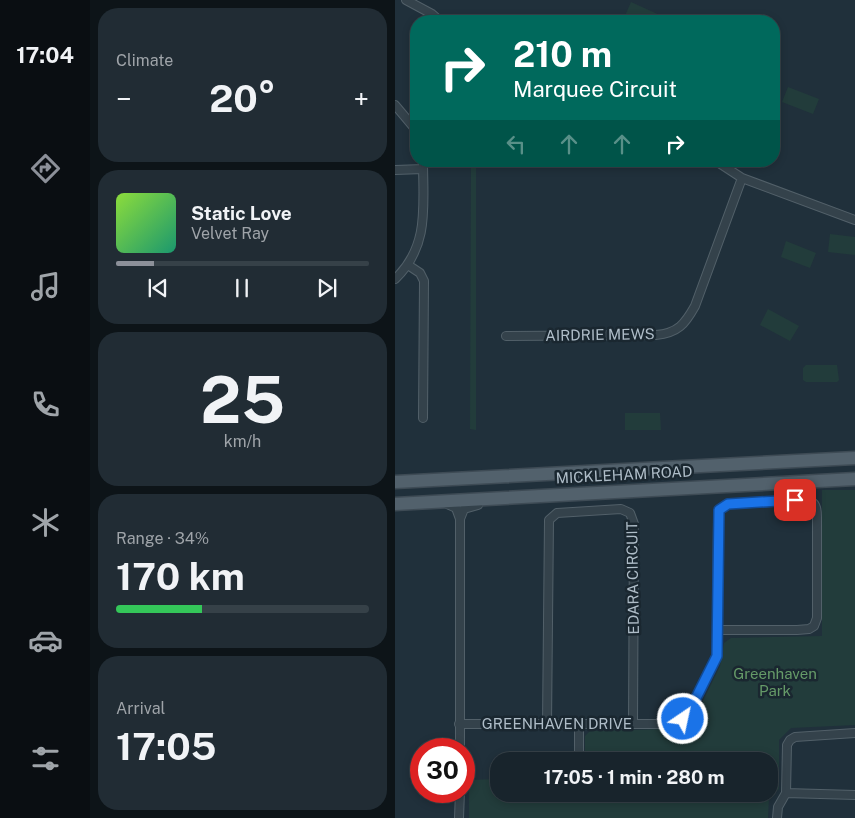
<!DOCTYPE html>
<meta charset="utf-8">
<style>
body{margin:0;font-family:"Public Sans",sans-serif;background:#212c34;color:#f1f3f6;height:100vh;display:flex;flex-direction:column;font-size:19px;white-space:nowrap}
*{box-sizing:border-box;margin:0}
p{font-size:16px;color:#9fa4a9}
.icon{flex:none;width:28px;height:28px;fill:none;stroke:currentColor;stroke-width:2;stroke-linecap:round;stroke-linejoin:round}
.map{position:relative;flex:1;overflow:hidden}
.details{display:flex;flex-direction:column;gap:8px;padding:8px;background:#0d1418;width:305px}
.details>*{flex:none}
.guide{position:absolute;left:15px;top:15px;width:370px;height:152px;border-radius:20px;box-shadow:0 2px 8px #0003,0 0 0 1px #364148;background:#00695c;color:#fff;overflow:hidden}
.speed{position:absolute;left:15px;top:738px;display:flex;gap:10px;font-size:25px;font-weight:700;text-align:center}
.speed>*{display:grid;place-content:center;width:65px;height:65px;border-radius:50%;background:#18242c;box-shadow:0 2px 8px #0003,0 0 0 1px #364148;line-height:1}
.speed .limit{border:8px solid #d22;background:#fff;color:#111}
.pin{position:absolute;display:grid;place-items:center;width:42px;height:42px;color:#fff;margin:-21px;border-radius:10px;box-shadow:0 2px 8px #0006}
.me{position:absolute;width:55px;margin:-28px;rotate:34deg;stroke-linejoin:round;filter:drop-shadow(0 0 4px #0008)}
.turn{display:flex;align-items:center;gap:18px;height:105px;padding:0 20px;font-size:22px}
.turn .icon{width:65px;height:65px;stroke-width:2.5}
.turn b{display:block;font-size:35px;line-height:42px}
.lanes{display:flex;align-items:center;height:48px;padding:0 20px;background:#0003;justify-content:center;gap:25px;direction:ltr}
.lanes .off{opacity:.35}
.big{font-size:38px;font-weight:700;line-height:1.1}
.details .tile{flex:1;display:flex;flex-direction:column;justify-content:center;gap:8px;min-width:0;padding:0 18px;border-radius:20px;background:#212c34}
.details .dial{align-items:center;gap:0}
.dial b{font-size:65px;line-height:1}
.song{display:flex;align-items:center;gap:15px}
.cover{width:60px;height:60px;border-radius:8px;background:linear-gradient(135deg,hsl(90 70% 55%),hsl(160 70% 35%))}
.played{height:5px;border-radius:2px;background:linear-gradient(90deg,#8c9099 15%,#364148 15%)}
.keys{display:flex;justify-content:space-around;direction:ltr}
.heat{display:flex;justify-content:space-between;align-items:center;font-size:28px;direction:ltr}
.charge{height:8px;border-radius:4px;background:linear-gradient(90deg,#34c759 34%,#364148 0)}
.trip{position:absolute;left:95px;top:752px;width:288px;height:50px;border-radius:20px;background:#18242c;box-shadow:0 2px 8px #0003,0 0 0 1px #364148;font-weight:700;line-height:50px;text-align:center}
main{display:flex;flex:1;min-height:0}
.dock{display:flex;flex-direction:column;width:90px;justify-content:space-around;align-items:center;background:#0a0e12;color:#9fa4a9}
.dock .icon{width:35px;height:35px}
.dock .on{color:#8c9099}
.dock b{font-size:22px;color:#f1f3f6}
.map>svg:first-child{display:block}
</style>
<main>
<nav class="dock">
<b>17:04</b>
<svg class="icon on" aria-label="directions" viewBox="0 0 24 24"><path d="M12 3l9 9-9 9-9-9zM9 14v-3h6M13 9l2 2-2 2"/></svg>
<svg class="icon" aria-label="music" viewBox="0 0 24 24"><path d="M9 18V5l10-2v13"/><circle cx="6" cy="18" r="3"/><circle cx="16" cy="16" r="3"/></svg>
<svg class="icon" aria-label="phone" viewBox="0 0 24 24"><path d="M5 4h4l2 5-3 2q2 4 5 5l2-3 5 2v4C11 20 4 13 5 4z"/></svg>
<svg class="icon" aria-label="climate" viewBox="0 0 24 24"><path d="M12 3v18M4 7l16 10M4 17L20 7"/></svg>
<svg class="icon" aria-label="car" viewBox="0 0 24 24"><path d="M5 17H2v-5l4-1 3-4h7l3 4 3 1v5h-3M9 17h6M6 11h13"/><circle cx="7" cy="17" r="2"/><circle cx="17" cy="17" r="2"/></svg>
<svg class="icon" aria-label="filters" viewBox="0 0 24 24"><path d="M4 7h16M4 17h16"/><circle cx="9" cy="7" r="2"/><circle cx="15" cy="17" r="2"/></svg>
</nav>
<section class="details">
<div class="tile"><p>Climate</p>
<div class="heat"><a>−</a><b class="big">20°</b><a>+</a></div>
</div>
<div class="tile">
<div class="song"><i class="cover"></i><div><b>Static Love</b><p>Velvet Ray</p></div></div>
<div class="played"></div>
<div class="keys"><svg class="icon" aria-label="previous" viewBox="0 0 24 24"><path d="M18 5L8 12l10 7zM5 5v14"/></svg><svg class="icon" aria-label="pause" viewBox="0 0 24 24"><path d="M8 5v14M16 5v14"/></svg><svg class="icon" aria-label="next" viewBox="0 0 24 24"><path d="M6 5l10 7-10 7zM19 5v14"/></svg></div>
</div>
<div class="tile dial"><b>25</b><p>km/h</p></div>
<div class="tile"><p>Range · 34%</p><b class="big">170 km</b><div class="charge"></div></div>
<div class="tile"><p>Arrival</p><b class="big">17:05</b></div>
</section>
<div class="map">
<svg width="460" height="818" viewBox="0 0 460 818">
<rect width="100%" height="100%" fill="#20303b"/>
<!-- green -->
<path fill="#223c3b" d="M 236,2 L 269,17 L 267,21 L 235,21 L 229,18 Z
M 393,87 L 424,99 L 418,114 L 387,102 Z
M 76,161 L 81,161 L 81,430 L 75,429 Z
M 435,234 L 460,237 L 460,255 L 433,252 Z
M 391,241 L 421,253 L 415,268 L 386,257 Z
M 373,309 L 404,326 L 395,341 L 365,325 Z
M 411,365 L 442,365 L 444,380 L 442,382 L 411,382 L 408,380 L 408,368 Z
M 230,413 L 265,413 L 266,430 L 230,430 Z
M 427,490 L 460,490 L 460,725 L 396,728 L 384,740 L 384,789 L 374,798 L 373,818 L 74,818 L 74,780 L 104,779 L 104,794 L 374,794 L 374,761 L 190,761 L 190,736 L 195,731 L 273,729 L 294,723 L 304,709 L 325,666 L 329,643 L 336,638 L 427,636 Z"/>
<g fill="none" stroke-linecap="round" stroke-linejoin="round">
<defs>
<path id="street" d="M 11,0 L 37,14 L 45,21
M 0,105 L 21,130
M 321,161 L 347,178 L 460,220
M 0,170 L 28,169
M 13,265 L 25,273 L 29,281 L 28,418
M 0,279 C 35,246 28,205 28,161
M 111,336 L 261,335 C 283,333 290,324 300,306 L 347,178
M 50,503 L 61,508 L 65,519 L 65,749
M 65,519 L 69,509 L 83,505
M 184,723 L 184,761
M 64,724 L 267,724 L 283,722 L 292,715 L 322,656 L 323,518 C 324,508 328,505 337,504 L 412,500 C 421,502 422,508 422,517 L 422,618 L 419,626 L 414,629 L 402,630 L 323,630
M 152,724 L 154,520 L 162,513 L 226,509 L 235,513 L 239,524 L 238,723
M 391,793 L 392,745 L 395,740 L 400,737 L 460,733
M 64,818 L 65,791
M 382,818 L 383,807 L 391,793 L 460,795"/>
<path id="primary" d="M 0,482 L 460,458
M 0,504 L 460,479"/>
</defs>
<!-- street casing -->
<use href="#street" stroke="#526069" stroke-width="10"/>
<!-- primary casing -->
<use href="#primary" stroke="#3e4b55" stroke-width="15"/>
<!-- street -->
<use href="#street" stroke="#34424b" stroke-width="8"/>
<!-- primary -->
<use href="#primary" stroke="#52616c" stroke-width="12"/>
</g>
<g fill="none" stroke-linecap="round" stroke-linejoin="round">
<defs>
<path id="route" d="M 288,719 L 296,708 L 322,656 L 324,510 L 333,504 L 400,500"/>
</defs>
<!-- route casing -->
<use href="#route" stroke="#114b97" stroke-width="12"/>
<!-- route -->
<use href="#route" stroke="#1a73e8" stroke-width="9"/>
</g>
<g text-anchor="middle" stroke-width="5" stroke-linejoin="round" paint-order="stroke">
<!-- street labels -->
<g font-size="15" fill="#afbdc8" stroke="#1a2730">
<text transform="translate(205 335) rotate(-1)" y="5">AIRDRIE MEWS</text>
<text transform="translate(229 475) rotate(-3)" y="5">MICKLEHAM ROAD</text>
<text transform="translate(238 578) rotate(-91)" y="5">EDARA CIRCUIT</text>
<text x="162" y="729">GREENHAVEN DRIVE</text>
</g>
<!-- park labels -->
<g font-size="15" fill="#659a68" stroke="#1a2730">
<text x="380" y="679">Greenhaven<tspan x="380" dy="17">Park</tspan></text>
</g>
</g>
</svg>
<div class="speed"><div class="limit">30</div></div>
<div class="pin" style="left:400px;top:500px;background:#d93025"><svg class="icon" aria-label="arrive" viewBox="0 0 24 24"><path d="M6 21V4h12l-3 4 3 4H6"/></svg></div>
<svg class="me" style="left:288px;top:719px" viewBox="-20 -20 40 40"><circle r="17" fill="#1a73e8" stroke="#fff" stroke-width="3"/><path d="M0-11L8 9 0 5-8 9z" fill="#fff"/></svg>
<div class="trip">17:05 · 1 min · 280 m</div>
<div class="guide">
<div class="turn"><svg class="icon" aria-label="right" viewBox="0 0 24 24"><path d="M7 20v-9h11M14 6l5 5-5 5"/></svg><div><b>210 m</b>Marquee Circuit</div></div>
<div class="lanes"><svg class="icon off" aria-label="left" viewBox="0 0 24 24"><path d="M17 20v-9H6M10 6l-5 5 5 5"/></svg><svg class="icon off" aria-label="ahead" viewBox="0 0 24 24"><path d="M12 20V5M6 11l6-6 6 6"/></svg><svg class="icon off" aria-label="ahead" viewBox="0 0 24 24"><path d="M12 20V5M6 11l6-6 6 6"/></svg><svg class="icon" aria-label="right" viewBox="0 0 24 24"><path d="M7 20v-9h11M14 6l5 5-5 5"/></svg></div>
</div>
</div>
</main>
